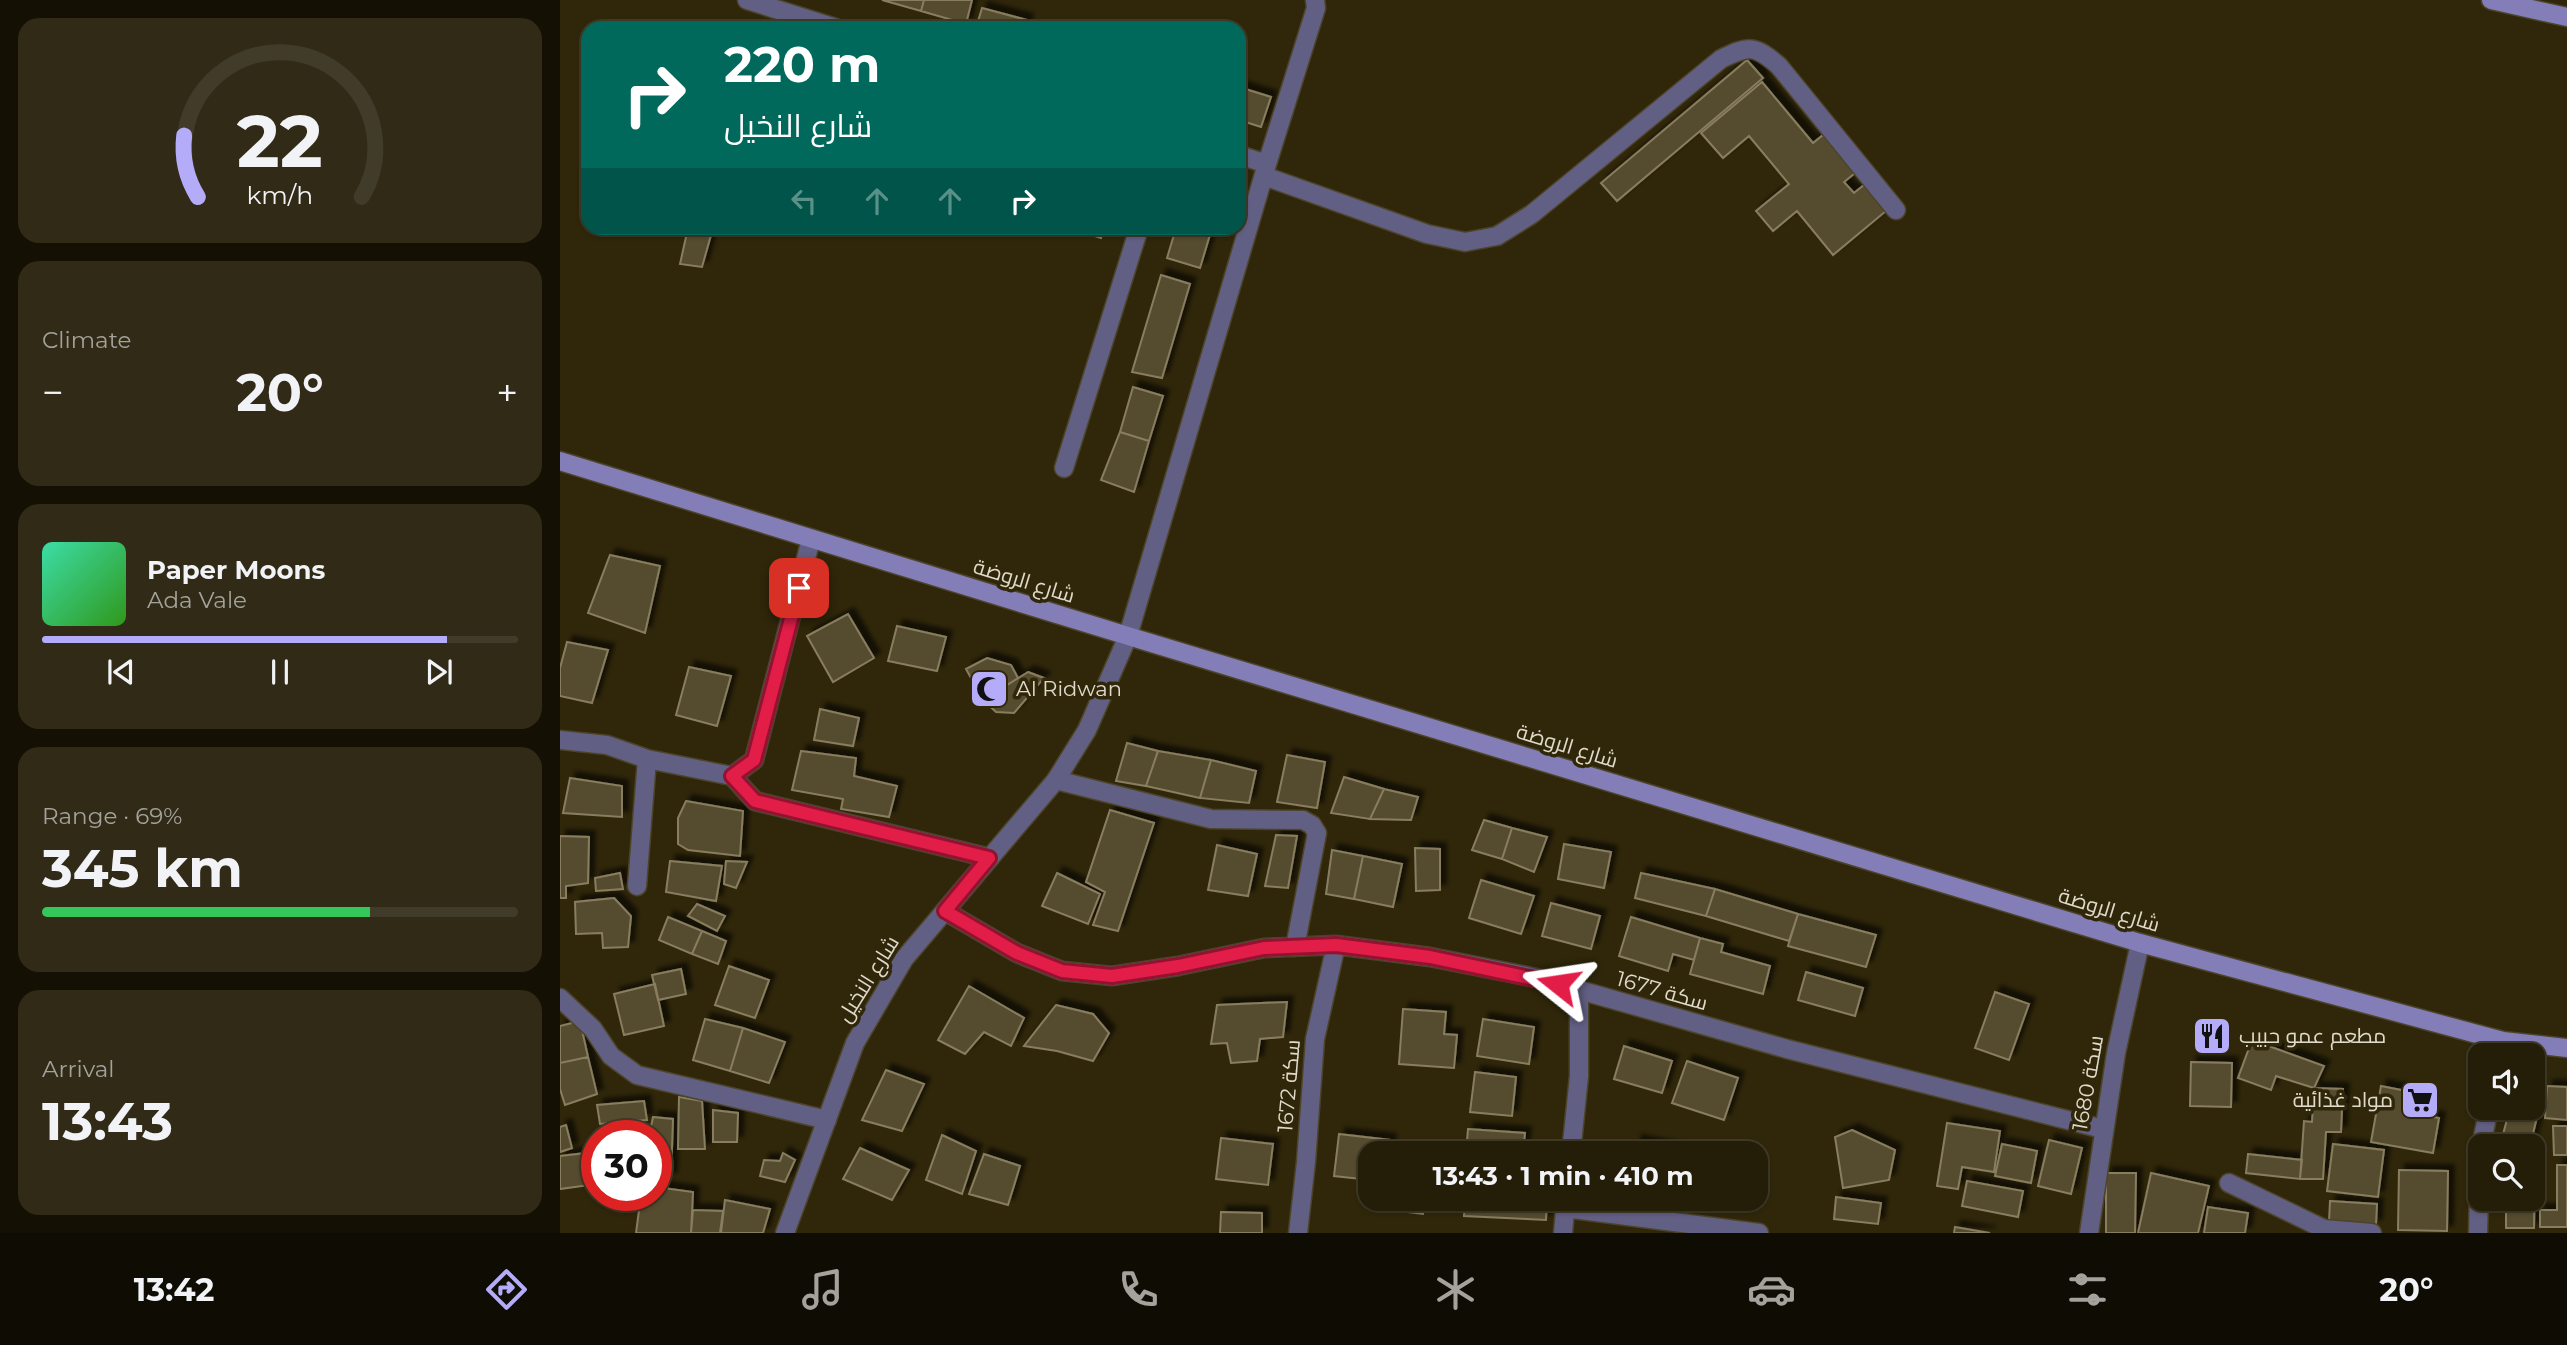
<!DOCTYPE html>
<meta charset="utf-8">
<style>
body{margin:0;font-family:Montserrat,Cairo,sans-serif;background:#302a16;color:#f1f3f6;height:100vh;display:flex;flex-direction:column;font-size:26px;white-space:nowrap}
*{box-sizing:border-box;margin:0}
p{font-size:23px;color:#a3a29c}
.icon{flex:none;width:38px;height:38px;fill:none;stroke:currentColor;stroke-width:2;stroke-linecap:round;stroke-linejoin:round}
.map{position:relative;flex:1;overflow:hidden}
.side{display:flex;flex-direction:column;gap:18px;padding:18px;background:#141004;width:560px}
.side>*{flex:none}
.top-card{position:absolute;left:21px;top:21px;width:665px;height:214px;border-radius:21px;box-shadow:0 2px 5px #0004,0 0 0 2px #413b29;background:#00695c;color:#fff;overflow:hidden}
.buttons{position:absolute;left:1908px;top:1043px;display:grid;gap:14px}
.buttons a{display:grid;place-items:center;width:77px;height:77px;border-radius:14px;background:#241d08;box-shadow:0 2px 5px #0004,0 0 0 2px #413b29;font-size:35px}
.speed{position:absolute;left:21px;top:1120px;display:flex;gap:14px;font-size:35px;font-weight:700;text-align:center}
.speed>*{display:grid;place-content:center;width:91px;height:91px;border-radius:50%;background:#241d08;box-shadow:0 2px 5px #0004,0 0 0 2px #413b29;line-height:1}
.speed .limit{border:10px solid #d22;background:#fff;color:#111}
.pin{position:absolute;display:grid;place-items:center;width:60px;height:60px;color:#fff;margin:-30px;border-radius:14px;box-shadow:0 4px 10px #0006}
.me{position:absolute;width:77px;margin:-38px;rotate:285deg;stroke-linejoin:round;filter:drop-shadow(0 0 5px #0008)}
.turn{display:flex;align-items:center;gap:24px;height:147px;padding:0 28px;font-size:32px}
.turn .icon{width:91px;height:91px;stroke-width:2.5}
.turn b{display:block;font-size:49px;line-height:60px}
.lanes{display:flex;align-items:center;height:66px;padding:0 28px;background:#0003;justify-content:center;gap:35px;direction:ltr}
.lanes .off{opacity:.35}
.big{font-size:52px;font-weight:700;line-height:1.1}
.side .widget{flex:1;display:flex;flex-direction:column;justify-content:center;gap:10px;min-width:0;padding:0 24px;border-radius:21px;background:#302a16}
.side .dial{align-items:center;gap:0}
.dial svg{height:182px;overflow:visible;fill:none;stroke:#413b29;stroke-width:7;stroke-linecap:round;text-anchor:middle}
.dial text{fill:#f1f3f6;stroke:none}
.song{display:flex;align-items:center;gap:21px}
.cover{width:84px;height:84px;border-radius:10px;background:linear-gradient(135deg,hsl(160 70% 55%),hsl(110 70% 35%))}
.played{height:7px;border-radius:4px;background:linear-gradient(90deg,#b4acf9 85%,#413b29 85%)}
.keys{display:flex;justify-content:space-around;direction:ltr}
.heat{display:flex;justify-content:space-between;align-items:center;font-size:38px;direction:ltr}
.charge{height:10px;border-radius:5px;background:linear-gradient(90deg,#34c759 69%,#413b29 0)}
.trip{position:absolute;left:798px;top:1141px;width:410px;height:70px;border-radius:21px;background:#241d08;box-shadow:0 2px 5px #0004,0 0 0 2px #413b29;font-weight:700;line-height:70px;text-align:center}
.menu{display:flex;height:112px;justify-content:space-around;align-items:center;background:#0e0c03;color:#a3a29c}
.menu .icon{width:49px;height:49px}
.menu .selected{color:#b4acf9}
.menu b{font-size:32px;color:#f1f3f6}
main{display:flex;flex:1;min-height:0}
.map>svg:first-child{display:block}
</style>
<main>
<section class="side">
<div class="widget dial"><svg viewBox="0 0 100 80">
<path d="M14 69A42 42 0 1 1 86 69"/>
<path d="M14 69A42 42 0 0 1 8 42" stroke="#b4acf9"/>
<text x="50" y="56" font-size="32" font-weight="700">22</text>
<text x="50" y="72" font-size="11">km/h</text>
</svg></div>
<div class="widget"><p>Climate</p>
<div class="heat"><a>−</a><b class="big">20°</b><a>+</a></div>
</div>
<div class="widget">
<div class="song"><i class="cover"></i><div><b>Paper Moons</b><p>Ada Vale</p></div></div>
<div class="played"></div>
<div class="keys"><svg class="icon" aria-label="previous" viewBox="0 0 24 24"><path d="M18 5L8 12l10 7zM5 5v14"/></svg><svg class="icon" aria-label="pause" viewBox="0 0 24 24"><path d="M8 5v14M16 5v14"/></svg><svg class="icon" aria-label="next" viewBox="0 0 24 24"><path d="M6 5l10 7-10 7zM19 5v14"/></svg></div>
</div>
<div class="widget"><p>Range · 69%</p><b class="big">345 km</b><div class="charge"></div></div>
<div class="widget"><p>Arrival</p><b class="big">13:43</b></div>
</section>
<div class="map">
<svg width="2007" height="1233" viewBox="0 0 2007 1233">
<defs>
<filter id="shadow"><feDropShadow dx="6" dy="-6" stdDeviation="2" flood-color="#0009"/></filter>
</defs>
<rect width="100%" height="100%" fill="#30270a"/>
<!-- building -->
<path fill="#554b2f" stroke="#887d5f" stroke-width="2" filter="url(#shadow)" d="M 322,0 L 364,0 L 361,11 Z
M 364,0 L 412,0 L 406,24 L 361,11 Z
M 422,8 L 467,20 L 465,28 L 416,28 Z
M 1187,60 L 1203,78 L 1057,201 L 1041,183 Z
M 1202,82 L 1253,143 L 1263,135 L 1295,173 L 1284,182 L 1294,193 L 1304,185 L 1326,211 L 1273,255 L 1237,211 L 1213,231 L 1196,211 L 1229,184 L 1189,136 L 1163,158 L 1141,133 Z
M 679,87 L 711,97 L 701,127 L 679,120 Z
M 128,228 L 153,228 L 142,267 L 120,264 Z
M 509,228 L 544,228 L 541,238 Z
M 616,228 L 652,228 L 640,268 L 607,258 Z
M 601,275 L 630,284 L 602,378 L 572,372 Z
M 573,387 L 603,396 L 589,441 L 560,432 Z
M 560,432 L 589,441 L 574,492 L 541,480 Z
M 50,555 L 100,566 L 85,633 L 28,613 Z
M 288,614 L 314,658 L 273,682 L 247,636 Z
M 337,626 L 386,637 L 377,671 L 328,661 Z
M 7,642 L 48,650 L 32,703 L 0,696 L 0,668 Z
M 427,658 L 451,665 L 458,678 L 423,700 L 406,669 Z
M 129,667 L 171,676 L 157,726 L 116,715 Z
M 468,672 L 484,678 L 454,713 L 436,712 L 423,700 Z
M 260,709 L 299,718 L 293,746 L 254,740 Z
M 567,743 L 598,751 L 586,786 L 556,781 Z
M 241,751 L 296,758 L 294,776 L 337,786 L 329,817 L 281,809 L 283,799 L 232,790 Z
M 598,751 L 651,760 L 640,798 L 586,786 Z
M 727,755 L 765,762 L 757,808 L 717,802 Z
M 651,760 L 696,771 L 689,803 L 640,798 Z
M 784,777 L 824,789 L 810,819 L 771,813 Z
M 10,778 L 62,786 L 62,817 L 3,813 Z
M 824,789 L 858,797 L 851,820 L 810,819 Z
M 126,801 L 183,811 L 180,856 L 128,850 L 118,844 L 118,818 Z
M 550,810 L 594,823 L 558,931 L 533,925 L 545,892 L 526,882 Z
M 924,820 L 952,828 L 942,859 L 912,850 Z
M 952,828 L 987,837 L 974,872 L 942,859 Z
M 716,835 L 737,836 L 728,888 L 705,886 Z
M 0,836 L 29,837 L 28,883 L 6,886 L 6,898 L 0,898 Z
M 1004,844 L 1051,852 L 1044,888 L 998,879 Z
M 657,845 L 697,854 L 688,896 L 648,890 Z
M 855,848 L 880,849 L 880,890 L 856,891 Z
M 772,850 L 803,856 L 794,899 L 766,894 Z
M 803,856 L 842,864 L 833,907 L 794,899 Z
M 110,861 L 162,866 L 156,901 L 106,892 Z
M 166,861 L 187,862 L 176,888 L 164,884 Z
M 60,873 L 63,889 L 36,891 L 35,878 Z
M 497,873 L 540,894 L 528,924 L 482,906 Z
M 1081,873 L 1155,889 L 1146,916 L 1075,898 Z
M 921,880 L 974,896 L 961,934 L 909,918 Z
M 1155,889 L 1238,914 L 1229,941 L 1146,916 Z
M 54,898 L 71,916 L 68,947 L 43,948 L 42,933 L 16,934 L 15,902 Z
M 991,903 L 1040,916 L 1031,949 L 982,936 Z
M 137,904 L 165,916 L 157,931 L 128,916 Z
M 1238,914 L 1316,935 L 1306,967 L 1228,946 Z
M 108,917 L 142,931 L 132,954 L 99,940 Z
M 1071,917 L 1140,938 L 1134,960 L 1113,954 L 1108,971 L 1059,956 Z
M 142,931 L 166,941 L 158,964 L 132,954 Z
M 1140,938 L 1163,944 L 1161,952 L 1210,966 L 1203,994 L 1130,974 Z
M 169,966 L 209,980 L 195,1018 L 155,1005 Z
M 121,969 L 126,994 L 98,1000 L 92,975 Z
M 1246,972 L 1303,988 L 1295,1016 L 1238,1000 Z
M 95,984 L 104,1026 L 64,1035 L 54,994 Z
M 409,986 L 464,1018 L 451,1046 L 424,1032 L 405,1054 L 378,1040 Z
M 1435,992 L 1469,1004 L 1449,1060 L 1415,1048 Z
M 727,1002 L 723,1037 L 700,1039 L 697,1061 L 671,1063 L 667,1043 L 651,1044 L 657,1005 Z
M 496,1005 L 533,1014 L 549,1033 L 533,1061 L 497,1051 L 464,1046 Z
M 843,1009 L 886,1012 L 884,1034 L 897,1035 L 894,1068 L 839,1064 Z
M 145,1019 L 183,1028 L 170,1071 L 133,1060 Z
M 923,1019 L 974,1027 L 969,1064 L 917,1056 Z
M 20,1021 L 28,1057 L 0,1063 L 0,1026 Z
M 183,1028 L 225,1042 L 209,1083 L 170,1071 Z
M 1692,1040 L 1764,1066 L 1754,1088 L 1716,1076 L 1711,1090 L 1678,1078 Z
M 1064,1046 L 1112,1061 L 1102,1093 L 1054,1079 Z
M 28,1057 L 37,1094 L 5,1105 L 0,1089 L 0,1063 Z
M 1127,1061 L 1178,1078 L 1164,1120 L 1112,1103 Z
M 1631,1062 L 1672,1063 L 1671,1107 L 1630,1106 Z
M 326,1070 L 364,1084 L 342,1131 L 302,1120 Z
M 915,1072 L 956,1077 L 952,1116 L 910,1112 Z
M 1821,1086 L 1862,1094 L 1858,1114 L 1879,1118 L 1873,1153 L 1811,1142 Z
M 1987,1086 L 2007,1087 L 2007,1120 L 1985,1118 Z
M 1754,1088 L 1783,1089 L 1781,1132 L 1766,1132 L 1763,1179 L 1740,1179 L 1744,1121 L 1752,1122 Z
M 119,1097 L 142,1101 L 145,1149 L 118,1149 Z
M 84,1101 L 87,1120 L 40,1124 L 37,1105 Z
M 1950,1108 L 1978,1113 L 1970,1146 L 1940,1146 Z
M 153,1110 L 178,1113 L 177,1142 L 153,1142 Z
M 93,1117 L 113,1119 L 111,1178 L 96,1179 L 96,1136 L 89,1136 Z
M 1387,1123 L 1440,1131 L 1434,1172 L 1402,1167 L 1398,1189 L 1377,1186 Z
M 6,1125 L 12,1148 L 0,1152 L 0,1127 Z
M 1993,1126 L 2007,1126 L 2007,1155 L 1994,1155 Z
M 908,1129 L 965,1133 L 963,1153 L 906,1153 Z
M 1292,1130 L 1335,1150 L 1329,1180 L 1283,1188 L 1275,1137 Z
M 779,1134 L 830,1140 L 829,1153 L 810,1153 L 810,1180 L 774,1176 Z
M 382,1135 L 416,1151 L 402,1194 L 366,1180 Z
M 37,1137 L 37,1184 L 0,1189 L 0,1156 L 35,1152 Z
M 661,1138 L 713,1144 L 708,1185 L 656,1179 Z
M 1489,1140 L 1522,1148 L 1511,1194 L 1478,1186 Z
M 1076,1141 L 1124,1150 L 1123,1153 L 1074,1153 Z
M 1442,1144 L 1477,1151 L 1471,1183 L 1435,1176 Z
M 1773,1144 L 1824,1150 L 1818,1197 L 1767,1191 Z
M 300,1148 L 349,1170 L 332,1200 L 283,1179 Z
M 223,1153 L 235,1160 L 225,1182 L 200,1176 L 204,1160 L 220,1161 Z
M 424,1154 L 460,1166 L 448,1205 L 409,1194 Z
M 1688,1154 L 1742,1160 L 1740,1179 L 1686,1173 Z
M 1972,1164 L 1975,1164 L 1974,1228 L 1946,1228 L 1946,1210 L 1961,1211 L 1962,1199 L 1972,1199 Z
M 1997,1165 L 2007,1165 L 2007,1227 L 1980,1227 L 1980,1210 L 1997,1210 Z
M 1839,1170 L 1888,1171 L 1887,1231 L 1838,1230 Z
M 1546,1173 L 1576,1173 L 1575,1233 L 1546,1233 Z
M 1591,1173 L 1649,1186 L 1638,1233 L 1578,1233 Z
M 1407,1181 L 1463,1191 L 1458,1217 L 1402,1206 Z
M 96,1187 L 133,1192 L 131,1233 L 76,1233 L 81,1195 L 96,1195 Z
M 1276,1197 L 1321,1203 L 1318,1224 L 1274,1219 Z
M 823,1199 L 865,1199 L 863,1214 L 822,1209 Z
M 905,1199 L 987,1199 L 986,1220 L 904,1216 Z
M 165,1200 L 210,1209 L 203,1233 L 161,1233 Z
M 1770,1201 L 1817,1204 L 1816,1225 L 1769,1222 Z
M 1648,1207 L 1688,1213 L 1685,1233 L 1644,1233 Z
M 133,1210 L 163,1211 L 160,1233 L 131,1233 Z
M 661,1212 L 702,1213 L 702,1233 L 660,1233 Z
M 1395,1227 L 1430,1233 L 1394,1233 Z"/>
<g fill="none" stroke-linecap="round" stroke-linejoin="round">
<defs>
<path id="minor" d="M 187,0 L 276,28
M 707,164 L 756,8 L 755,0
M 704,176 L 867,234 L 905,242 L 937,236 L 972,214 L 1161,59 C 1189,45 1195,45 1219,66 L 1336,210
M 504,468 L 579,228
M 568,636 L 707,164 L 679,155
M 0,740 L 47,745 L 87,759 L 172,776 L 195,801 L 430,858
M 172,776 L 194,760 L 251,539
M 496,780 L 651,819 L 743,820 L 752,825 L 757,833 L 735,947
M 77,886 L 87,759
M 385,911 L 457,953 L 502,971 L 552,976 L 618,966 L 704,948 L 776,945 L 870,957 L 977,978 L 1227,1049 L 1543,1129
M 0,998 L 33,1029 L 51,1056 L 77,1075 L 267,1120
M 1940,1055 L 1943,1041
M 1921,1146 L 1929,1108
M 1011,1153 L 1019,1076 L 1019,991
M 1669,1183 L 1764,1229 L 1812,1233
M 1005,1208 L 1199,1233
M 738,1233 L 746,1162 L 755,1039 L 776,945
M 1003,1233 L 1006,1199
M 1529,1233 L 1556,1053 L 1580,943
M 1918,1233 L 1920,1153"/>
<path id="tertiary" d="M 225,1233 L 295,1043 L 344,959 L 496,780 L 527,730 L 568,636"/>
<path id="secondary" d="M 1931,0 L 2007,17
M 0,461 L 568,636 L 1580,943 L 1943,1041 L 2007,1048"/>
</defs>
<!-- minor casing -->
<use href="#minor" stroke="#4c4429" stroke-width="21"/>
<!-- tertiary casing -->
<use href="#tertiary" stroke="#4c4429" stroke-width="21"/>
<!-- secondary casing -->
<use href="#secondary" stroke="#4c4429" stroke-width="21"/>
<!-- minor -->
<use href="#minor" stroke="#625f84" stroke-width="18"/>
<!-- tertiary -->
<use href="#tertiary" stroke="#625f84" stroke-width="18"/>
<!-- secondary -->
<use href="#secondary" stroke="#837db8" stroke-width="18"/>
</g>
<g fill="none" stroke-linecap="round" stroke-linejoin="round">
<defs>
<path id="route" d="M 239,588 L 194,760 L 172,776 L 195,801 L 429,858 L 385,911 L 457,953 L 502,971 L 552,976 L 618,966 L 704,948 L 776,945 L 870,957 L 998,984"/>
</defs>
<!-- route casing -->
<use href="#route" stroke="#92132f" stroke-width="18"/>
<!-- route -->
<use href="#route" stroke="#e11d48" stroke-width="12"/>
</g>
<!-- icons -->
<defs>
<symbol id="mosque-square" viewBox="-11 -11 22 22"><rect x="-9" y="-9" width="18" height="18" rx="4" fill="#b4acf9" stroke="#30270a"/><path d="M3.5-4.9A6 6 0 1 0 3.5 4.9A5 5 0 1 1 3.5-4.9Z" fill="#111"/></symbol>
<symbol id="restaurant-square" viewBox="-11 -11 22 22"><rect x="-9" y="-9" width="18" height="18" rx="4" fill="#b4acf9" stroke="#30270a"/><path d="M-5-6h1v4h1v-4h1v4h1v-4h1v5L-1.5 .5V6h-2V.5L-5-1ZM5-6V6H3V1.5H1.5Q1.5-4 5-6Z" fill="#111"/></symbol>
<symbol id="supermarket-square" viewBox="-11 -11 22 22"><rect x="-9" y="-9" width="18" height="18" rx="4" fill="#b4acf9" stroke="#30270a"/><path d="M-6-5.5h2.5l.6 2H6L4.5 2H-2.5L-4.4-4H-6ZM-1.5 3.2a1.3 1.3 0 1 0 .1 0ZM3 3.2a1.3 1.3 0 1 0 .1 0Z" fill="#111"/></symbol>
</defs>
<g fill-rule="evenodd">
<use href="#mosque-square" x="407" y="667" width="44" height="44"/>
<use href="#restaurant-square" x="1630" y="1014" width="44" height="44"/>
<use href="#supermarket-square" x="1838" y="1078" width="44" height="44"/>
</g>
<g text-anchor="middle" stroke-width="7" stroke-linejoin="round" paint-order="stroke">
<!-- street labels -->
<g font-size="21" fill="#e0daca" stroke="#30270a">
<text transform="translate(464 581) rotate(17)" y="7">شارع الروضة</text>
<text transform="translate(1007 746) rotate(17)" y="7">شارع الروضة</text>
<text transform="translate(1549 910) rotate(17)" y="7">شارع الروضة</text>
<text transform="translate(308 979) rotate(-58)" y="7">شارع النخيل</text>
<text transform="translate(1102 991) rotate(16)" y="7">سكة 1677</text>
<text transform="translate(1528 1083) rotate(-80)" y="7">سكة 1680</text>
<text transform="translate(729 1086) rotate(-85)" y="7">سكة 1672</text>
</g>
<!-- poi labels -->
<g font-size="21" fill="#e0daca" stroke="#30270a" text-anchor="start">
<text x="456" y="696">Al Ridwan</text>
<text x="1679" y="1043">مطعم عمو حبيب</text>
<text x="1833" y="1107" text-anchor="end">مواد غذائية</text>
</g>
</g>
</svg>
<div class="buttons">
<a><svg class="icon" aria-label="sound" viewBox="0 0 24 24"><path d="M4 9h4l5-4v14l-5-4H4zM17 9q2 3 0 6"/></svg></a>
<a><svg class="icon" aria-label="search" viewBox="0 0 24 24"><circle cx="10" cy="10" r="6"/><path d="M15 15l6 6"/></svg></a>
</div>
<div class="speed"><div class="limit">30</div></div>
<div class="pin" style="left:239px;top:588px;background:#d93025"><svg class="icon" aria-label="arrive" viewBox="0 0 24 24"><path d="M6 21V4h12l-3 4 3 4H6"/></svg></div>
<svg class="me" style="left:998px;top:984px" viewBox="-20 -20 40 40"><path d="M0-17L14 15 0 8-14 15z" fill="#e11d48" stroke="#fff" stroke-width="4"/></svg>
<div class="trip">13:43 · 1 min · 410 m</div>
<div class="top-card">
<div class="turn"><svg class="icon" aria-label="right" viewBox="0 0 24 24"><path d="M7 20v-9h11M14 6l5 5-5 5"/></svg><div><b>220 m</b>شارع النخيل</div></div>
<div class="lanes"><svg class="icon off" aria-label="left" viewBox="0 0 24 24"><path d="M17 20v-9H6M10 6l-5 5 5 5"/></svg><svg class="icon off" aria-label="ahead" viewBox="0 0 24 24"><path d="M12 20V5M6 11l6-6 6 6"/></svg><svg class="icon off" aria-label="ahead" viewBox="0 0 24 24"><path d="M12 20V5M6 11l6-6 6 6"/></svg><svg class="icon" aria-label="right" viewBox="0 0 24 24"><path d="M7 20v-9h11M14 6l5 5-5 5"/></svg></div>
</div>
</div>
</main>
<nav class="menu">
<b>13:42</b>
<svg class="icon selected" aria-label="directions" viewBox="0 0 24 24"><path d="M12 3l9 9-9 9-9-9zM9 14v-3h6M13 9l2 2-2 2"/></svg>
<svg class="icon" aria-label="music" viewBox="0 0 24 24"><path d="M9 18V5l10-2v13"/><circle cx="6" cy="18" r="3"/><circle cx="16" cy="16" r="3"/></svg>
<svg class="icon" aria-label="phone" viewBox="0 0 24 24"><path d="M5 4h4l2 5-3 2q2 4 5 5l2-3 5 2v4C11 20 4 13 5 4z"/></svg>
<svg class="icon" aria-label="climate" viewBox="0 0 24 24"><path d="M12 3v18M4 7l16 10M4 17L20 7"/></svg>
<svg class="icon" aria-label="car" viewBox="0 0 24 24"><path d="M5 17H2v-5l4-1 3-4h7l3 4 3 1v5h-3M9 17h6M6 11h13"/><circle cx="7" cy="17" r="2"/><circle cx="17" cy="17" r="2"/></svg>
<svg class="icon" aria-label="filters" viewBox="0 0 24 24"><path d="M4 7h16M4 17h16"/><circle cx="9" cy="7" r="2"/><circle cx="15" cy="17" r="2"/></svg>
<b>20°</b>
</nav>
